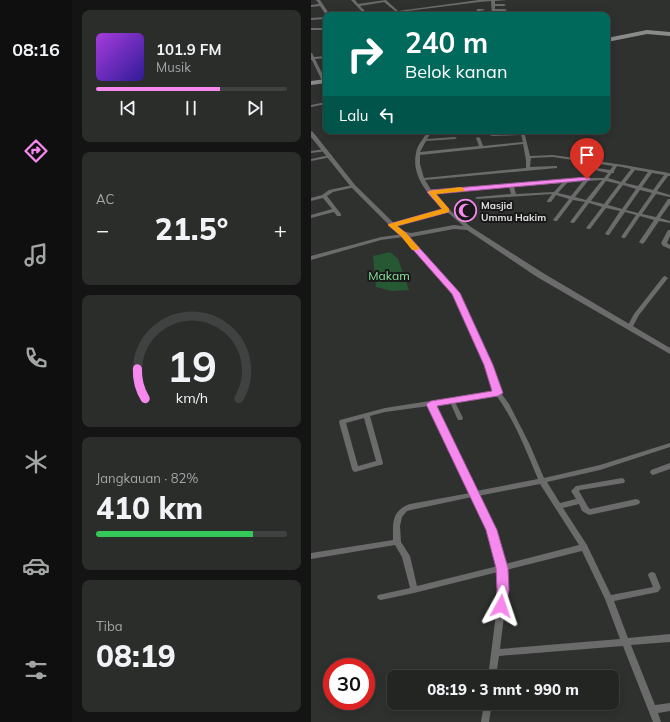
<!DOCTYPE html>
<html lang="id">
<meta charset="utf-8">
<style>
body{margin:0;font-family:Mulish,sans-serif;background:#2b2d2b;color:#f1f3f6;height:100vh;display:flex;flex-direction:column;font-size:15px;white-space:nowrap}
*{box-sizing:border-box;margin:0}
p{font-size:13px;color:#a3a5a6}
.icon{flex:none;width:22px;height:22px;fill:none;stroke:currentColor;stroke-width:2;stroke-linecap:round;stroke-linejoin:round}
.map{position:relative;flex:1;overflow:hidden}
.side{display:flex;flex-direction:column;gap:10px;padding:10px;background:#131413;width:239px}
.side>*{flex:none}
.hud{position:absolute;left:12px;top:12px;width:287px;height:122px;border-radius:8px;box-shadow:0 2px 10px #0003,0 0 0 1px #404241;background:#00695c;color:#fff;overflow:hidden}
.speed{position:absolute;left:12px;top:658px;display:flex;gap:8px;font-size:20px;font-weight:700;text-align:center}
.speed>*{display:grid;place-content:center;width:52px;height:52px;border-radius:50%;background:#232523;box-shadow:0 2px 10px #0003,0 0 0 1px #404241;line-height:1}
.speed .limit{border:6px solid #d22;background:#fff;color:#111}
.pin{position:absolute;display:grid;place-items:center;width:34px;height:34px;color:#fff;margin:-41px -17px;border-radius:50% 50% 50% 0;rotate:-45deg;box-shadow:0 0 4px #0007}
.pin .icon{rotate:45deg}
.me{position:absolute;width:44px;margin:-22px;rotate:5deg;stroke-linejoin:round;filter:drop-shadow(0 0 3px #0008)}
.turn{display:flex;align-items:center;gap:14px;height:84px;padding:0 16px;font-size:18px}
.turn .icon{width:52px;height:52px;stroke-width:2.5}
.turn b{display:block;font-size:28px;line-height:34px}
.then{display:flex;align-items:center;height:38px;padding:0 16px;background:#0003;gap:8px;font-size:15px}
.big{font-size:30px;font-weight:800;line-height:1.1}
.side .card{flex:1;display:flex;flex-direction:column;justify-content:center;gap:6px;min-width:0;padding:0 14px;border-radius:8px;background:#2b2d2b}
.side .dial{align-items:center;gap:0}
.dial svg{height:104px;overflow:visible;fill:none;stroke:#404241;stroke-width:7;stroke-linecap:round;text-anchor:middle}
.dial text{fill:#f1f3f6;stroke:none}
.song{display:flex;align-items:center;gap:12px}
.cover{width:48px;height:48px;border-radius:6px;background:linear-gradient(135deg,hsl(280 70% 55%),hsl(250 70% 35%))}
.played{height:4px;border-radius:2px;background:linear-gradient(90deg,#f689ed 65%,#404241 65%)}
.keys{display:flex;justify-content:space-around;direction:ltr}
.heat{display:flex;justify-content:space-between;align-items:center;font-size:22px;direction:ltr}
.charge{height:6px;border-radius:3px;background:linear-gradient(90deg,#34c759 82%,#404241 0)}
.trip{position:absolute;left:76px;top:670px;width:232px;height:40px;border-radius:8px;background:#232523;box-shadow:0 2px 10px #0003,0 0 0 1px #404241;font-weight:800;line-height:40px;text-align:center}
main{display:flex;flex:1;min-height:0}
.dock{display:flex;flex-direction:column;width:72px;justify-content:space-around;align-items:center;background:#0e0f0e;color:#a3a5a6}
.dock .icon{width:28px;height:28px}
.dock .on{color:#f689ed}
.dock b{font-size:18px;color:#f1f3f6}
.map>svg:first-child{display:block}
</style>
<main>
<nav class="dock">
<b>08:16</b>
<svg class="icon on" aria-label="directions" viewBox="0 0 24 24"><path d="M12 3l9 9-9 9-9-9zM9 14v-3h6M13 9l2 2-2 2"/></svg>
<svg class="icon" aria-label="music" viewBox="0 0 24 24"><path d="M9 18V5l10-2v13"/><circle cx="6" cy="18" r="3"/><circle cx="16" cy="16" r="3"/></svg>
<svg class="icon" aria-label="phone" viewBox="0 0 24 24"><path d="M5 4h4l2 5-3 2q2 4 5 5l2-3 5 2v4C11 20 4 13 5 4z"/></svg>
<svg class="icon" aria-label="climate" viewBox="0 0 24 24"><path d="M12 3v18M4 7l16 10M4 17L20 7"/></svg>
<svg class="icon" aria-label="car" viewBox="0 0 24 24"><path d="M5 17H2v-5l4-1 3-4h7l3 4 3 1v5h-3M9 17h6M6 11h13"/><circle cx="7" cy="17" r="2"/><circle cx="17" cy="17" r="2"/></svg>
<svg class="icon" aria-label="filters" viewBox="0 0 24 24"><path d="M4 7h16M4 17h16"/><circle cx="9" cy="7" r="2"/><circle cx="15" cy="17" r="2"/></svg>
</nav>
<section class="side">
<div class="card">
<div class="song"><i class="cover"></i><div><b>101.9 FM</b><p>Musik</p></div></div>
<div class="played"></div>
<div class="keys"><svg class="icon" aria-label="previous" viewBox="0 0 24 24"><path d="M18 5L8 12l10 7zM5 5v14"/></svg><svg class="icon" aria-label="pause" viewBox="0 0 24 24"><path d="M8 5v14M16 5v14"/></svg><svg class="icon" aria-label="next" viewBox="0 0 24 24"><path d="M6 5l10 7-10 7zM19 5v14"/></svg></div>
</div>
<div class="card"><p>AC</p>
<div class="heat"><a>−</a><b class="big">21.5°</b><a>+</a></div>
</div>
<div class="card dial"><svg viewBox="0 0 100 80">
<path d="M14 69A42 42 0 1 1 86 69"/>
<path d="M14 69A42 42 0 0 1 8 46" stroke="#f689ed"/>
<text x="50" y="56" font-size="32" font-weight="700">19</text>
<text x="50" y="72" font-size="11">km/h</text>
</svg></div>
<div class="card"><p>Jangkauan · 82%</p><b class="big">410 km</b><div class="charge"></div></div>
<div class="card"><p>Tiba</p><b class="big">08:19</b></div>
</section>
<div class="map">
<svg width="359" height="722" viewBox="0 0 359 722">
<rect width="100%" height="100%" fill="#2f312f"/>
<!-- green -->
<path fill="#275834" d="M 79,252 L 87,259 L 98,290 L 81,291 L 65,287 L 62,256 Z"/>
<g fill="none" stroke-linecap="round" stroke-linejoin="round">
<!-- minor -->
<path fill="#6a6b6a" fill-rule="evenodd" d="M 5,0 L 9,0 L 19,15 L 15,15 L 9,6 L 0,7 L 0,5 L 8,4 Z
M 40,0 L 44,0 L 47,4 L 75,0 L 87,11 L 168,0 L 196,0 L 184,1 L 184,4 L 193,4 L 195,5 L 193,6 L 184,6 L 184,9 L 194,9 L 196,10 L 194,11 L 184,11 L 185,14 L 195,14 L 197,15 L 181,15 L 180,1 L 168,2 L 89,12 L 89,14 L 88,14 L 86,13 L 76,14 L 76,12 L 84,11 L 73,2 L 49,6 L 58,15 L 54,15 Z
M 166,9 L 172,9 L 174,10 L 169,11 L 169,15 L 165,15 Z
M 71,13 L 72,13 L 72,15 L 62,15 Z
M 15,17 L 15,19 L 0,20 L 0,18 Z
M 0,28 L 15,28 L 15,30 L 0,30 Z
M 0,53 L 1,53 L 3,57 L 15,56 L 15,58 L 4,59 L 15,81 L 14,82 L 11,81 L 1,60 L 0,60 Z
M 15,102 L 15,104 L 0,107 L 0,105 Z
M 117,131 L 121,131 L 116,139 L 144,137 L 146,138 L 144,139 L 115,141 L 109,152 L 168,146 L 165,138 L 167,137 L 169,138 L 172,146 L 212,142 L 210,135 L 181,136 L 179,135 L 181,134 L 209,133 L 209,131 L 213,131 L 219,156 L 242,155 L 313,165 L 358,173 L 359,174 L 359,176 L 357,176 L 346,191 L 359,195 L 359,197 L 345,194 L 331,214 L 345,217 L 357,199 L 359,199 L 359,204 L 349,218 L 359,221 L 359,223 L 348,221 L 333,243 L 331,244 L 328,242 L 343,220 L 329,216 L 314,238 L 312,238 L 310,237 L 325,215 L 314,212 L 298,235 L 296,235 L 294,234 L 309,211 L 295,208 L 279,229 L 277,229 L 275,228 L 291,207 L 278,203 L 263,223 L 261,223 L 259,222 L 274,202 L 262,200 L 246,221 L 244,221 L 242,220 L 258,199 L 245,195 L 240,202 L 236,202 L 236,201 L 241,194 L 166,199 L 164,198 L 166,197 L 200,194 L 198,187 L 122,193 L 142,213 L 160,227 L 160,229 L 156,229 L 135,211 L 82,226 L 78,226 L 78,224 L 132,209 C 117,195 100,175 105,153 C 106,145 113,138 117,131 ZM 212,144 L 215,160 L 215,168 L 113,178 L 109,164 L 109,155 ZM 242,157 L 302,166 L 299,170 L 279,167 L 279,169 L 297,173 L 293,178 L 276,178 L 121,191 L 114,180 L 246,168 L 246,166 L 244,166 L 219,167 L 220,158 ZM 306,166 L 320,169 L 310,182 L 297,178 L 301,173 L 303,173 L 303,171 ZM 324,170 L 337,172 L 327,186 L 314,183 ZM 341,173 L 353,175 L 342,190 L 331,187 ZM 291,180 L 275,200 L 264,197 L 277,181 ZM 272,181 L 260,196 L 247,193 L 256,183 ZM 295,181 L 308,184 L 293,204 L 280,201 ZM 251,183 L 243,192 L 205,194 L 203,187 ZM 312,185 L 325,189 L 311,209 L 297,205 ZM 329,190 L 341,193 L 327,213 L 315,210 Z
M 14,149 L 16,149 L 16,151 L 0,153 L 0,151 Z
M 19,155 L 21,155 L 21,157 L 0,161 L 0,159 Z
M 42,185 L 44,185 L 44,187 L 22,192 L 16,196 L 30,214 L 30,216 L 26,216 L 23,212 L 0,218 L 0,215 L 21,209 L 12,198 L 0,201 L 0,198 L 11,195 L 18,190 Z
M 357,230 L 359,230 L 359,236 L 356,243 L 359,245 L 359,249 L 352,246 L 350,243 Z
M 93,234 L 95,234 L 148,293 L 180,365 L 190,393 L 198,404 L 218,443 L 233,478 L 289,465 L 359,443 L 359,447 L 289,470 L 236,482 L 249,503 L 265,499 L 260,491 L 265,486 L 311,478 L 313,479 L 314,481 L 313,483 L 269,490 L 268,491 L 277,507 L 279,509 L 325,499 L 328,500 L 329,502 L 328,504 L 325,505 L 278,515 L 271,511 L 268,504 L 252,508 L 276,545 L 300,595 L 342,587 L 337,575 L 338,573 L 341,572 L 344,573 L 350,588 L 347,592 L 303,601 L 317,638 L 359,634 L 359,642 L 320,645 L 344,705 L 359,703 L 359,711 L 347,713 L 350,722 L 342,722 L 312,646 L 188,656 L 185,677 L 177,677 L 188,591 L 187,572 L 103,593 L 70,600 L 67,599 L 66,597 L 67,595 L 99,588 L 91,557 L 84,545 L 0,559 L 0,553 L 82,540 C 82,523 80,511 99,504 L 159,493 L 118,406 L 74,412 L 59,416 L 72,463 L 71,465 L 69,465 L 44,472 L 42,471 L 41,469 L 28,422 L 29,420 L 74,408 L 183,391 L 174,365 L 143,294 L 92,237 L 70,240 L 0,260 L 0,256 L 70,237 ZM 185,395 C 204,421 215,451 227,479 L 165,491 L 124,405 L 139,402 L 146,418 L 147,420 L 151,420 L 152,418 L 144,402 ZM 53,418 L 65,461 L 47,466 L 35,423 ZM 229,484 L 268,545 L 194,564 L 184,530 L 167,496 ZM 161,497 L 176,530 L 187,566 L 106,586 L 99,556 L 90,542 L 89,526 L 91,517 L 96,511 L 100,510 ZM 271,551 L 294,599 L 309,639 L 189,649 L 196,591 L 195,570 Z
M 354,276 L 357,278 L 328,315 L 321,328 L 317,328 L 316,327 L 323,314 L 352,277 Z
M 359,463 L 359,469 L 342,475 L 340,474 L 339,472 L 340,470 Z
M 173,703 L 181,703 L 178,722 L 170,722 Z"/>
<!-- tertiary -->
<path fill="#6a6b6a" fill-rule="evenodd" d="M 0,131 L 2,132 L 44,185 L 91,231 L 100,233 L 143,225 L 160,227 L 232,273 L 359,348 L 359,354 L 226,277 L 156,230 L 143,229 L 100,237 L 87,234 L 40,187 L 0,137 Z"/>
<!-- secondary -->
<path fill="#8a8c8a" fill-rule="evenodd" d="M 336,30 L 359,32 L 359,36 L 336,34 L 296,42 L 296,38 Z
M 15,79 L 15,83 L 0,85 L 0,81 Z"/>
</g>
<!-- route -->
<path fill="#f689ed" stroke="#a0599a" d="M 276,177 L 279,178 L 279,180 L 125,194 L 138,209 L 138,212 L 86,226 L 95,233 L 149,293 L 182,365 L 192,393 L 187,396 L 126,406 L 186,530 L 197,568 L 198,590 L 194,610 L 190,611 L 186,610 L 184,606 L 186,590 L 185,568 L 175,530 L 115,404 L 120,401 L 181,391 L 173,365 L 141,294 L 90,236 L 77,225 L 78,224 L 131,209 L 116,192 L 120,190 Z"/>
<!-- slow -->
<path fill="#f59e0b" d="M 150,187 L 154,190 L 153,191 L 125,194 L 138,209 L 138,212 L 86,226 L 95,233 L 108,248 L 107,250 L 101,250 L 90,236 L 77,225 L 78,224 L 131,209 L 118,193 L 118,191 Z"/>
<!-- icons -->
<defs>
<symbol id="mosque-ring" viewBox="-11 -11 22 22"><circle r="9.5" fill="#181918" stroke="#f689ed" stroke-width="1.5"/><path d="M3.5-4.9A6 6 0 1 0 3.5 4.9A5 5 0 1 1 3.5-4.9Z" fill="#f689ed"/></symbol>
</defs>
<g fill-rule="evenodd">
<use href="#mosque-ring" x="142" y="198" width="25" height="25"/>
</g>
<g text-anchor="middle" stroke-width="4" stroke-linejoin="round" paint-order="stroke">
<!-- far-poi labels -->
<g font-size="10" font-weight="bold" fill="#dddfdd" stroke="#181918" text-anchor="start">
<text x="170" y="209">Masjid<tspan x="170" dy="12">Ummu Hakim</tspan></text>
</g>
<!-- park labels -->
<g font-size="12" fill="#89e59e" stroke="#181918">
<text x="78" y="280">Makam</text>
</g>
</g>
</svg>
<div class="speed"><div class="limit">30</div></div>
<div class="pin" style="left:276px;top:179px;background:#d93025"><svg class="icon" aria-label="arrive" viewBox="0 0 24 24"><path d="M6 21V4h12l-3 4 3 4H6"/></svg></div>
<svg class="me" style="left:190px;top:606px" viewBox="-20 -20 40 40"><path d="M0-17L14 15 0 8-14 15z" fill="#f689ed" stroke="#fff" stroke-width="4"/></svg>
<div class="trip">08:19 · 3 mnt · 990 m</div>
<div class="hud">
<div class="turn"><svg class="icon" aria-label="right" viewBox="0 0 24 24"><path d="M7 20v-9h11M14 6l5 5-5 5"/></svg><div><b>240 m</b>Belok kanan</div></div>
<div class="then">Lalu<svg class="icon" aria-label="left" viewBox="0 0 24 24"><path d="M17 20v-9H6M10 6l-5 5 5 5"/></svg></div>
</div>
</div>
</main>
